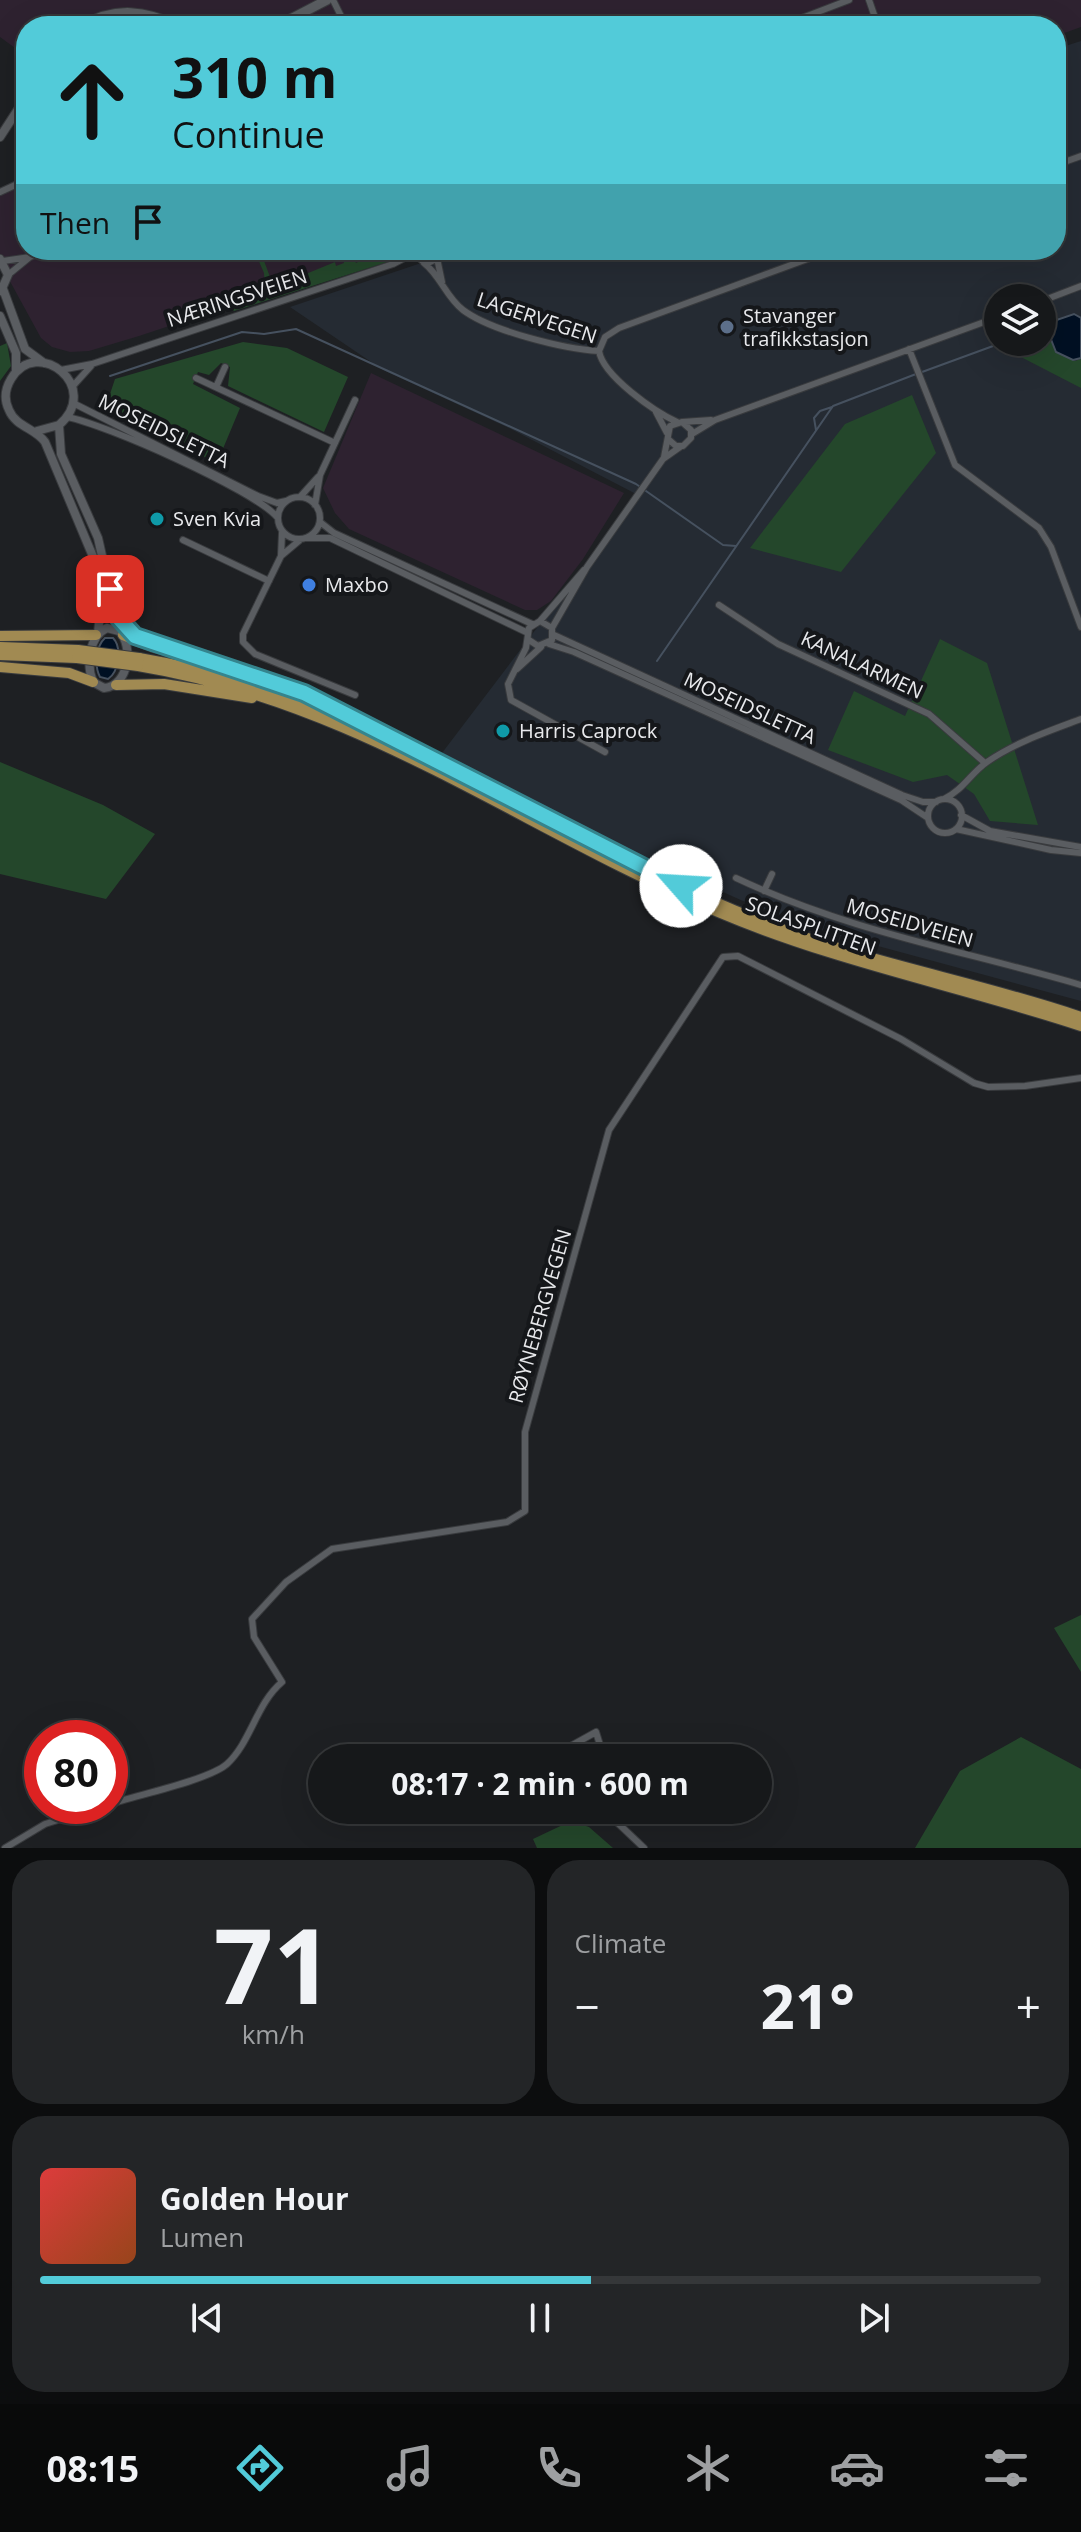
<!DOCTYPE html>
<meta charset="utf-8">
<style>
body{margin:0;font-family:"Open Sans",sans-serif;background:#232527;color:#f1f3f6;height:100vh;display:flex;flex-direction:column;font-size:30px;white-space:nowrap}
*{box-sizing:border-box;margin:0}
p{font-size:26px;color:#9ea0a2}
.icon{flex:none;width:44px;height:44px;fill:none;stroke:currentColor;stroke-width:2;stroke-linecap:round;stroke-linejoin:round}
.map{position:relative;height:1848px;overflow:hidden}
.panel{display:flex;flex-direction:column;gap:12px;padding:12px;background:#0c0d0e;flex:1}
.panel>*{flex:none}
.hud{position:absolute;left:16px;top:16px;width:1050px;height:244px;border-radius:32px;box-shadow:0 8px 32px #0002,0 0 0 2px #353739;background:#52cbd9;color:#111;overflow:hidden}
.buttons{position:absolute;left:984px;top:284px;display:grid;gap:16px}
.buttons a{display:grid;place-items:center;width:72px;height:72px;border-radius:50%;background:#16181a;box-shadow:0 8px 32px #0002,0 0 0 2px #353739;font-size:40px}
.speed{position:absolute;left:24px;top:1720px;display:flex;gap:16px;font-size:40px;font-weight:700;text-align:center}
.speed>*{display:grid;place-content:center;width:104px;height:104px;border-radius:50%;background:#16181a;box-shadow:0 8px 32px #0002,0 0 0 2px #353739;line-height:1}
.speed .limit{border:12px solid #d22;background:#fff;color:#111}
.pin{position:absolute;display:grid;place-items:center;width:68px;height:68px;color:#fff;margin:-34px;border-radius:16px;box-shadow:0 4px 12px #0006}
.me{position:absolute;width:88px;margin:-44px;rotate:296deg;stroke-linejoin:round;filter:drop-shadow(0 0 6px #0008)}
.turn{display:flex;align-items:center;gap:28px;height:168px;padding:0 24px;font-size:36px}
.turn .icon{width:104px;height:104px;stroke-width:2.5}
.turn b{display:block;font-size:56px;line-height:68px}
.then{display:flex;align-items:center;height:76px;padding:0 24px;background:#0003;gap:16px;font-size:30px}
.big{font-size:60px;font-weight:700;line-height:1.1}
.panel .card{flex:1;display:flex;flex-direction:column;justify-content:center;gap:12px;min-width:0;padding:0 28px;border-radius:32px;background:#232527}
.panel .dial{align-items:center;gap:0}
.dial b{font-size:104px;line-height:1}
.song{display:flex;align-items:center;gap:24px}
.cover{width:96px;height:96px;border-radius:12px;background:linear-gradient(135deg,hsl(0 70% 55%),hsl(20 70% 35%))}
.played{height:8px;border-radius:4px;background:linear-gradient(90deg,#52cbd9 55%,#353739 55%)}
.keys{display:flex;justify-content:space-around;direction:ltr}
.heat{display:flex;justify-content:space-between;align-items:center;font-size:44px;direction:ltr}
.panel .tiles{flex:1;display:grid;gap:12px;grid-template-columns:1fr 1fr}
.card:last-child{grid-column:span 2}
.trip{position:absolute;left:308px;top:1744px;width:464px;height:80px;border-radius:40px;background:#16181a;box-shadow:0 8px 32px #0002,0 0 0 2px #353739;font-weight:700;line-height:80px;text-align:center}
.tab-bar{display:flex;height:128px;justify-content:space-around;align-items:center;background:#090a0a;color:#9ea0a2}
.tab-bar .icon{width:56px;height:56px}
.tab-bar .selected{color:#52cbd9}
.tab-bar b{font-size:36px;color:#f1f3f6}
.map>svg:first-child{display:block}
</style>
<div class="map">
<svg width="1081" height="1848" viewBox="0 0 1081 1848">
<rect width="100%" height="100%" fill="#1e2023"/>
<!-- commercial -->
<path fill="#2e2230" d="M 0,0 L 1081,0 L 1081,27 L 1056,36 L 1056,26 L 26,26 L 26,56 L 0,37 Z
M 26,178 L 26,250 L 399,250 L 139,336 L 89,351 L 70,352 L 52,347 L 41,338 L 0,263 L 0,192 Z
M 371,373 L 624,493 L 583,559 L 551,601 L 537,610 L 525,610 L 349,529 L 335,513 L 323,488 Z"/>
<!-- built -->
<path fill="#252b33" d="M 1081,41 L 1081,318 L 1074,314 L 1042,325 L 1042,298 L 998,298 L 998,342 L 1042,342 L 1042,334 L 1073,360 L 1081,358 L 1081,1001 L 830,933 L 743,901 L 614,843 L 442,753 L 638,495 L 511,429 L 383,370 L 290,307 L 460,250 L 1056,250 L 1056,49 Z"/>
<!-- green -->
<path fill="#24472b" d="M 254,250 L 260,250 L 273,285 L 279,285 L 335,262 L 336,266 L 344,263 L 342,257 L 352,253 L 356,263 L 380,250 L 412,250 L 400,258 L 234,311 L 232,309 L 256,300 L 265,288 L 264,273 Z
M 1042,336 L 1050,339 L 1055,351 L 1075,361 L 1081,359 L 1081,388 L 1019,356 L 1014,342 L 1042,342 Z
M 243,342 L 287,348 L 348,377 L 324,432 L 228,386 L 230,367 L 221,363 L 209,375 L 198,372 L 193,384 L 240,408 L 217,463 L 105,409 L 115,379 Z
M 7,343 L 11,366 L 0,381 L 0,346 Z
M 912,395 L 936,453 L 841,572 L 750,548 L 845,424 Z
M 940,639 L 987,663 L 1038,825 L 990,821 L 974,794 L 947,775 L 913,782 L 828,750 L 854,691 L 905,716 Z
M 0,762 L 103,805 L 155,834 L 106,899 L 0,874 Z
M 1081,1615 L 1081,1672 L 1054,1628 Z
M 1021,1737 L 1081,1769 L 1081,1848 L 915,1848 L 960,1771 Z
M 571,1821 L 589,1827 L 613,1848 L 537,1848 L 533,1839 Z"/>
<!-- water -->
<path fill="#001023" stroke="#46515f" stroke-width="2" d="M 1074,314 L 1081,318 L 1081,358 L 1073,360 L 1056,352 L 1050,337 L 1042,334 L 1042,325 Z
M 105,638 L 113,638 C 122,647 119,672 108,679 L 100,677 C 94,666 96,646 105,638 Z"/>
<g fill="none" stroke-linecap="round" stroke-linejoin="round">
<!-- stream -->
<path stroke="#46515f" stroke-width="2" d="M 922,372 L 1004,342
M 110,376 L 242,332 L 264,334 L 296,329 L 636,484 L 723,545 L 736,546
M 816,430 L 814,418 L 820,411 L 832,407
M 657,661 L 833,406 L 916,374"/>
<defs>
<path id="minor" d="M 333,0 L 346,26
M 869,0 L 878,26
M 781,26 L 849,0
M 1056,165 L 1081,156
M 0,192 L 26,180
M 419,250 L 419,258 L 426,264 L 436,259 L 436,250
M 437,258 L 442,282
M 3,261 L 30,257 L 48,250
M 424,263 C 440,275 446,297 463,310 C 491,331 564,349 599,351
M 8,275 L 30,257
M 1042,301 L 1081,286
M 909,349 L 955,465 L 1039,528 L 1051,547 L 1081,627
M 599,351 L 605,337 L 619,328 L 832,250
M 599,351 C 603,376 655,412 677,422
M 61,370 L 92,364 L 393,264 L 418,251
M 196,378 L 335,443
M 72,387 L 91,366
M 216,387 L 225,367
M 73,403 L 258,496 L 277,503 L 286,501
M 656,412 L 667,433
M 67,417 C 105,424 254,490 277,517
M 682,422 L 711,420
M 692,434 L 715,420 L 998,317
M 664,457 L 670,426 L 682,422 L 691,430 L 691,438 L 683,446 L 676,446 L 668,439
M278 518a21 21 0 1 1 42 0a21 21 0 1 1-42 0Z
M 300,497 L 318,477
M 315,505 L 320,475 L 355,400
M 320,522 L 334,533 L 532,624
M 307,538 L 330,538 L 528,633
M 183,540 L 269,581
M 300,540 L 281,556 L 243,634 L 243,642 L 255,654 L 355,695
M 281,556 L 282,533
M 719,605 L 778,644 L 929,714 L 985,763
M 540,621 L 584,570
M 552,628 L 587,567 L 663,459 L 680,447
M 554,635 L 902,795 L 923,802 L 936,802
M 529,640 L 538,646 L 552,640 L 552,628 L 540,621 L 529,628 L 526,648 L 508,684 L 511,700 L 605,752
M 549,644 L 574,652 L 901,800 L 928,818
M 517,669 L 541,647
M 944,799 C 963,790 971,773 987,762 C 1016,742 1049,731 1081,719
M928 816a17 17 0 1 1 34 0a17 17 0 1 1-34 0Z
M 961,815 L 990,831 L 1081,847
M 956,829 L 1051,850 L 1081,853
M 736,878 C 851,932 961,950 1081,985
M 764,891 L 772,874
M 549,1758 L 596,1732 L 604,1758
M 110,1804 C 137,1795 209,1780 227,1764 C 251,1742 256,1704 282,1682 L 254,1637 L 252,1619 L 286,1582 L 332,1549 L 507,1522 L 525,1511 L 525,1432 L 609,1130 L 723,957 L 738,956 L 901,1039 L 974,1083 L 988,1087 L 1025,1086 L 1081,1078
M 604,1810 L 644,1848
M 5,1848 L 45,1824 L 103,1806"/>
<path id="tertiary" d="M 81,26 C 115,5 146,10 180,26
M 0,137 L 26,97
M 0,259 L 8,275 L 1,291
M 3,289 L 25,349 L 44,363
M 0,316 L 16,353 L 16,372
M 59,425 L 61,454 L 98,538 L 119,631
M 37,431 L 59,425 C 103,387 37,335 11,379 C 5,389 4,400 9,410 C 16,427 35,428 45,442 L 94,559 L 101,603 L 98,633
M 116,615 L 137,637
M 107,628 L 119,631 C 134,646 129,686 104,688 L 93,682 C 86,664 89,636 107,628 Z"/>
<path id="secondary" d="M 277,26 L 327,0"/>
<path id="trunk" d="M 123,635 L 153,647 L 242,670 L 320,700
M 0,636 L 96,635
M 0,647 L 78,650
M 0,655 L 77,658
M 139,658 C 233,674 320,703 406,746
M 138,666 C 358,702 519,827 718,912 C 836,962 960,986 1081,1026
M 0,667 L 69,673 L 93,682
M 116,685 L 164,684 L 252,698
M 424,755 C 541,815 656,882 779,928 C 877,965 982,983 1081,1017"/>
</defs>
<!-- minor casing -->
<use href="#minor" stroke="#393b3e" stroke-width="8"/>
<!-- tertiary casing -->
<use href="#tertiary" stroke="#393b3e" stroke-width="10"/>
<!-- secondary casing -->
<use href="#secondary" stroke="#393b3e" stroke-width="11"/>
<!-- trunk casing -->
<use href="#trunk" stroke="#393b3e" stroke-width="12"/>
<!-- minor -->
<use href="#minor" stroke="#5a5d61" stroke-width="6"/>
<!-- tertiary -->
<use href="#tertiary" stroke="#5a5d61" stroke-width="8"/>
<!-- secondary -->
<use href="#secondary" stroke="#5a5d61" stroke-width="9"/>
<!-- trunk -->
<use href="#trunk" stroke="#a18a52" stroke-width="10"/>
<defs>
<path id="trunk-bridge" d="M 78,650 L 139,658
M 77,658 L 138,666"/>
</defs>
<!-- trunk-bridge casing -->
<use href="#trunk-bridge" stroke="#393b3e" stroke-width="12" stroke-linecap="butt"/>
<!-- trunk-bridge -->
<use href="#trunk-bridge" stroke="#a18a52" stroke-width="10"/>
</g>
<g fill="none" stroke-linecap="round" stroke-linejoin="round">
<defs>
<path id="route" d="M 110,589 L 117,616 L 135,636 L 304,693 L 681,886"/>
</defs>
<!-- route casing -->
<use href="#route" stroke="#35848d" stroke-width="20"/>
<!-- route -->
<use href="#route" stroke="#52cbd9" stroke-width="14"/>
</g>
<!-- markers -->
<circle fill="#5c6f8a" stroke="#15171a" stroke-width="3" cx="727" cy="327" r="8"/>
<g fill="#0f9aa8" stroke="#15171a" stroke-width="3">
<circle cx="157" cy="519" r="8"/>
<circle cx="503" cy="731" r="8"/>
</g>
<circle fill="#3f7fe0" stroke="#15171a" stroke-width="3" cx="309" cy="585" r="8"/>
<g text-anchor="middle" stroke-width="8" stroke-linejoin="round" paint-order="stroke">
<!-- street labels -->
<g font-size="20" fill="#e8e9ec" stroke="#15171a">
<text transform="translate(237 298) rotate(-18)" y="7">NÆRINGSVEIEN</text>
<text transform="translate(537 318) rotate(18)" y="7">LAGERVEGEN</text>
<text transform="translate(164 431) rotate(26)" y="7">MOSEIDSLETTA</text>
<text transform="translate(862 665) rotate(25)" y="7">KANALARMEN</text>
<text transform="translate(750 708) rotate(25)" y="7">MOSEIDSLETTA</text>
<text transform="translate(910 923) rotate(16)" y="7">MOSEIDVEIEN</text>
<text transform="translate(811 926) rotate(20)" y="7">SOLASPLITTEN</text>
<text transform="translate(540 1316) rotate(-74)" y="7">RØYNEBERGVEGEN</text>
</g>
<!-- poi labels -->
<g font-size="20" fill="#e8e9ec" stroke="#15171a" text-anchor="start">
<text x="743" y="323">Stavanger<tspan x="743" dy="23">trafikkstasjon</tspan></text>
<text x="173" y="526">Sven Kvia</text>
<text x="325" y="592">Maxbo</text>
<text x="519" y="738">Harris Caprock</text>
</g>
</g>
</svg>
<div class="buttons">
<a><svg class="icon" aria-label="layers" viewBox="0 0 24 24"><path d="M12 4l9 5-9 5-9-5zM3 14l9 5 9-5"/></svg></a>
</div>
<div class="speed"><div class="limit">80</div></div>
<div class="pin" style="left:110px;top:589px;background:#d93025"><svg class="icon" aria-label="arrive" viewBox="0 0 24 24"><path d="M6 21V4h12l-3 4 3 4H6"/></svg></div>
<svg class="me" style="left:681px;top:886px" viewBox="-20 -20 40 40"><circle r="19" fill="#fff"/><path d="M0-13L10 11 0 6-10 11z" fill="#52cbd9"/></svg>
<div class="trip">08:17 · 2 min · 600 m</div>
<div class="hud">
<div class="turn"><svg class="icon" aria-label="ahead" viewBox="0 0 24 24"><path d="M12 20V5M6 11l6-6 6 6"/></svg><div><b>310 m</b>Continue</div></div>
<div class="then">Then<svg class="icon" aria-label="arrive" viewBox="0 0 24 24"><path d="M6 21V4h12l-3 4 3 4H6"/></svg></div>
</div>
</div>
<section class="panel">
<div class="tiles">
<div class="card dial"><b>71</b><p>km/h</p></div>
<div class="card"><p>Climate</p>
<div class="heat"><a>−</a><b class="big">21°</b><a>+</a></div>
</div>
<div class="card">
<div class="song"><i class="cover"></i><div><b>Golden Hour</b><p>Lumen</p></div></div>
<div class="played"></div>
<div class="keys"><svg class="icon" aria-label="previous" viewBox="0 0 24 24"><path d="M18 5L8 12l10 7zM5 5v14"/></svg><svg class="icon" aria-label="pause" viewBox="0 0 24 24"><path d="M8 5v14M16 5v14"/></svg><svg class="icon" aria-label="next" viewBox="0 0 24 24"><path d="M6 5l10 7-10 7zM19 5v14"/></svg></div>
</div>
</div>
</section>
<nav class="tab-bar">
<b>08:15</b>
<svg class="icon selected" aria-label="directions" viewBox="0 0 24 24"><path d="M12 3l9 9-9 9-9-9zM9 14v-3h6M13 9l2 2-2 2"/></svg>
<svg class="icon" aria-label="music" viewBox="0 0 24 24"><path d="M9 18V5l10-2v13"/><circle cx="6" cy="18" r="3"/><circle cx="16" cy="16" r="3"/></svg>
<svg class="icon" aria-label="phone" viewBox="0 0 24 24"><path d="M5 4h4l2 5-3 2q2 4 5 5l2-3 5 2v4C11 20 4 13 5 4z"/></svg>
<svg class="icon" aria-label="climate" viewBox="0 0 24 24"><path d="M12 3v18M4 7l16 10M4 17L20 7"/></svg>
<svg class="icon" aria-label="car" viewBox="0 0 24 24"><path d="M5 17H2v-5l4-1 3-4h7l3 4 3 1v5h-3M9 17h6M6 11h13"/><circle cx="7" cy="17" r="2"/><circle cx="17" cy="17" r="2"/></svg>
<svg class="icon" aria-label="filters" viewBox="0 0 24 24"><path d="M4 7h16M4 17h16"/><circle cx="9" cy="7" r="2"/><circle cx="15" cy="17" r="2"/></svg>
</nav>
